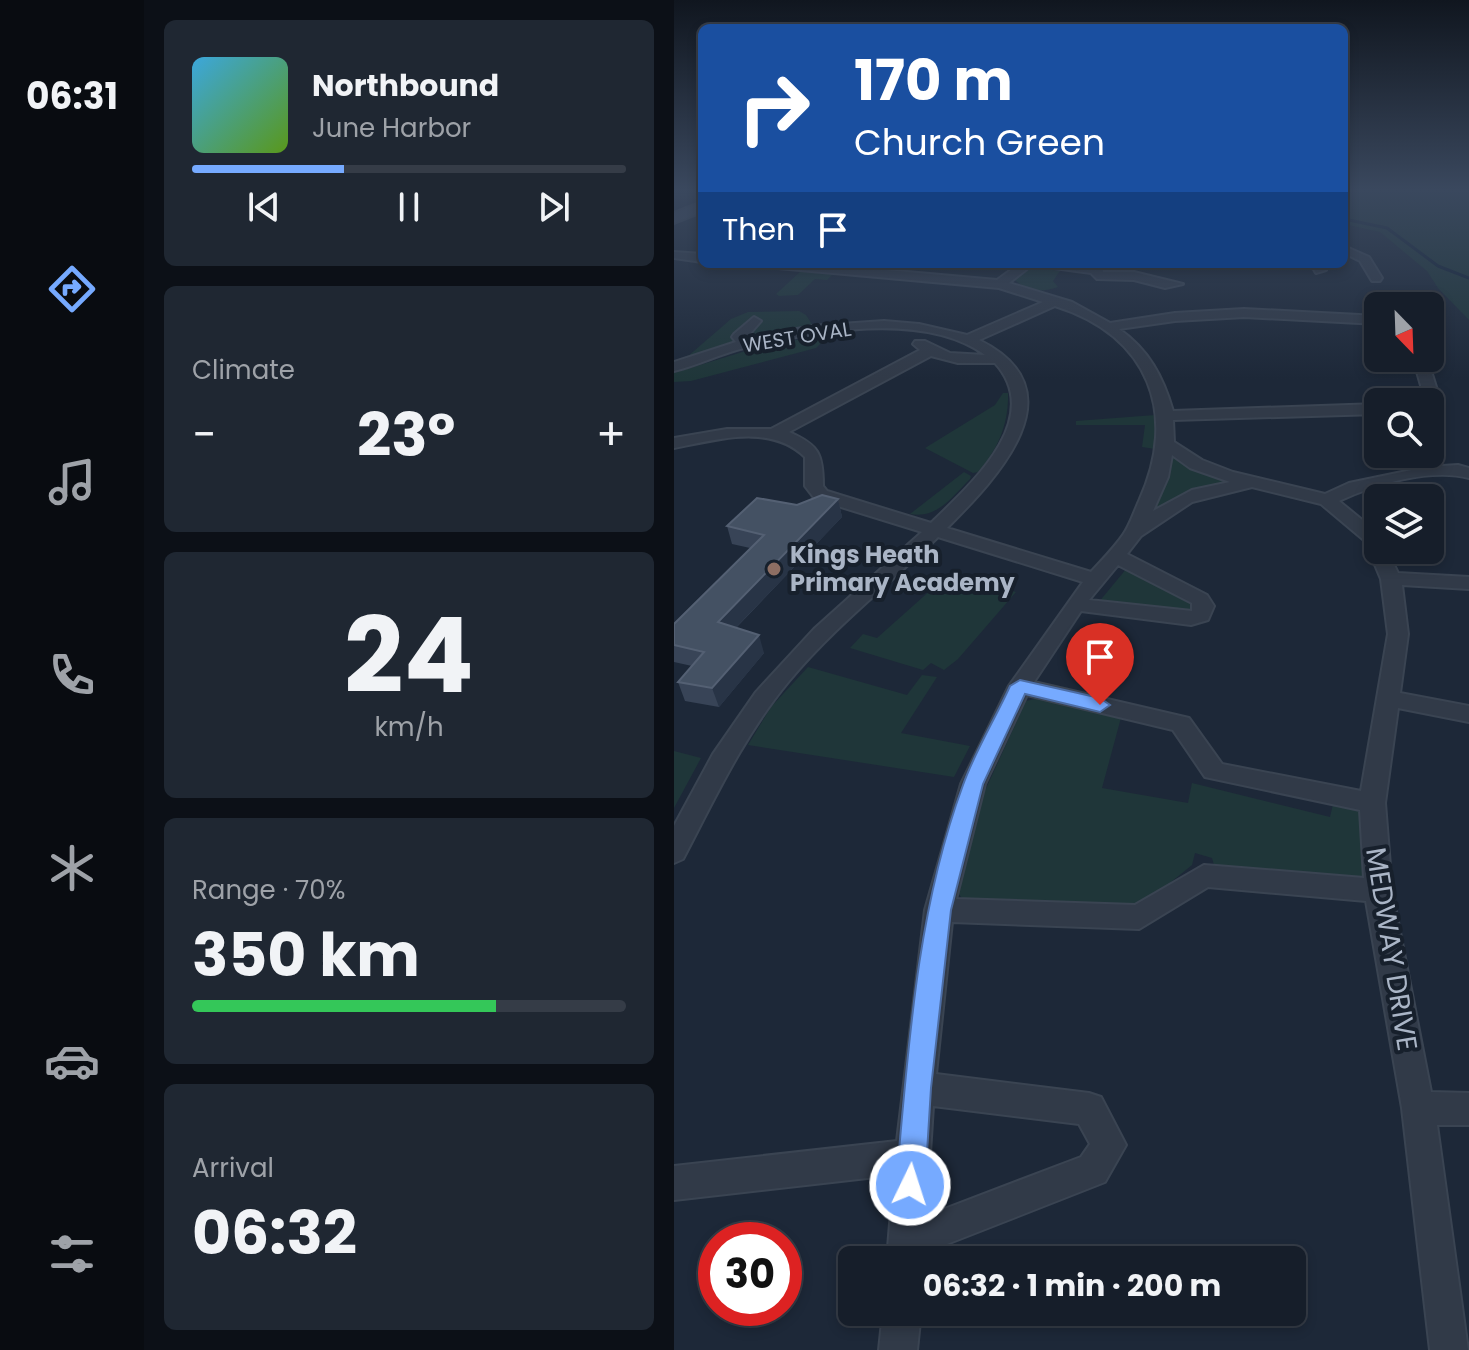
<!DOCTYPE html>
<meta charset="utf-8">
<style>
body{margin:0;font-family:Poppins,sans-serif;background:#1f2732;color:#f1f3f6;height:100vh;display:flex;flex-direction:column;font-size:30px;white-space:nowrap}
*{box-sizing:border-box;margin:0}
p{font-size:26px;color:#9ea2a8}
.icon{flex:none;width:44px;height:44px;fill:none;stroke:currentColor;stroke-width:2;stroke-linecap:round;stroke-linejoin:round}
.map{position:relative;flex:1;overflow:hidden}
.side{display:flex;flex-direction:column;gap:20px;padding:20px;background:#0c1017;width:530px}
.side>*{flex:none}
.hud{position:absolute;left:24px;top:24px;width:650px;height:244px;border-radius:12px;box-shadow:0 4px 12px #0003,0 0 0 2px #353c47;background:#1a4fa0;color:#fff;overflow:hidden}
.needle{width:52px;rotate:157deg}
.fabs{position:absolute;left:690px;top:292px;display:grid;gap:16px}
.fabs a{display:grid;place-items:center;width:80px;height:80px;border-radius:12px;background:#161e2a;box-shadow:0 4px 12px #0003,0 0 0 2px #353c47;font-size:40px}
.speed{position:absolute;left:24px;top:1222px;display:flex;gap:16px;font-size:40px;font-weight:700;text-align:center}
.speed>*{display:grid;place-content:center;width:104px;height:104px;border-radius:50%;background:#161e2a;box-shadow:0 4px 12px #0003,0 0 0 2px #353c47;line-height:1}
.speed .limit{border:12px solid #d22;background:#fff;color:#111}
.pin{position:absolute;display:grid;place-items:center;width:68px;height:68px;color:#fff;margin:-82px -34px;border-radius:50% 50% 50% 0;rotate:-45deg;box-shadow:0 0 8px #0007}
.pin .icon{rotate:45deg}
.me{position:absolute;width:88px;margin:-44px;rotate:4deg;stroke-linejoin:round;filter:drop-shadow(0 0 6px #0008)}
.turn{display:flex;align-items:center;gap:28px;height:168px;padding:0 24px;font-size:36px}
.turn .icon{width:104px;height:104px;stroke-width:2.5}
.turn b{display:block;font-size:56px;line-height:68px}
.then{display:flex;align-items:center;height:76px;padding:0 24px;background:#0003;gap:16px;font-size:30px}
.big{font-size:60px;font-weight:700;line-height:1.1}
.side .tile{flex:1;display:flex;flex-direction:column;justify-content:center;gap:12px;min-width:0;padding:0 28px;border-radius:12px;background:#1f2732}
.side .dial{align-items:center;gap:0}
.dial b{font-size:104px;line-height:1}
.song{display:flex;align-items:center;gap:24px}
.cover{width:96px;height:96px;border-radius:12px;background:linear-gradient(135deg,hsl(200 70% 55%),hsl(90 70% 35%))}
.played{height:8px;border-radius:4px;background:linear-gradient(90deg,#76aaff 35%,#353c47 35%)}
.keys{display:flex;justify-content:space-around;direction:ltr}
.heat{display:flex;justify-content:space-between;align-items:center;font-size:44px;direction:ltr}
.charge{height:12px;border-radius:6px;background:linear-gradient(90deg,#34c759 70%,#353c47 0)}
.trip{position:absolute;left:164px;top:1246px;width:468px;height:80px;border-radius:12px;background:#161e2a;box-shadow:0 4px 12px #0003,0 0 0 2px #353c47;font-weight:700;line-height:80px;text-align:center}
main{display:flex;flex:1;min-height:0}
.tabs{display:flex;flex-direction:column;width:144px;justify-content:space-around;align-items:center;background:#090c11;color:#9ea2a8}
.tabs .icon{width:56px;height:56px}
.tabs .active{color:#76aaff}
.tabs b{font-size:36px;color:#f1f3f6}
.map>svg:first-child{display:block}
</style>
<main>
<nav class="tabs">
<b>06:31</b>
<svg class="icon active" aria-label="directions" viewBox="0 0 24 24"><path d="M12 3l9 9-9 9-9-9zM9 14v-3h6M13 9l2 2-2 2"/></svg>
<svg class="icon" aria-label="music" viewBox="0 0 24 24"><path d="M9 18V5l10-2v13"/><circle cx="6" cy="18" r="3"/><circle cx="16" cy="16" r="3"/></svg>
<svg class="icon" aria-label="phone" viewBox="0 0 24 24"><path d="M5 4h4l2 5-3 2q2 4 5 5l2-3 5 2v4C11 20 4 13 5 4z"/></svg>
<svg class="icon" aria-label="climate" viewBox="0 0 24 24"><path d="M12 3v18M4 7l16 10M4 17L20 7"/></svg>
<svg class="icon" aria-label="car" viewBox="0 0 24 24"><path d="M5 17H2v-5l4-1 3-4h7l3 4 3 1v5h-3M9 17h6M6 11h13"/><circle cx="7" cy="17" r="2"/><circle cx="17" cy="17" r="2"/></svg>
<svg class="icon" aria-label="filters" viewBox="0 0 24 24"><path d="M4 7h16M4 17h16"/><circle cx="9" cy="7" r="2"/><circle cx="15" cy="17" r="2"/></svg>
</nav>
<section class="side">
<div class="tile">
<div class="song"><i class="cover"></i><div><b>Northbound</b><p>June Harbor</p></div></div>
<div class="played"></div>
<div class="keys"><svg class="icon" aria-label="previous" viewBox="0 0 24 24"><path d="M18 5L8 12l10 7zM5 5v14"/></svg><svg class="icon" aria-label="pause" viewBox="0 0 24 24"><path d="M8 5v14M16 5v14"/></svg><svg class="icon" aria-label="next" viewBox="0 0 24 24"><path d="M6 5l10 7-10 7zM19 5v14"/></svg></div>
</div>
<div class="tile"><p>Climate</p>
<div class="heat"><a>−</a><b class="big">23°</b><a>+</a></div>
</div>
<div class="tile dial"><b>24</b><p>km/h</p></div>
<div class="tile"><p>Range · 70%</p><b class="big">350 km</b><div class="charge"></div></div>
<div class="tile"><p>Arrival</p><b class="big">06:32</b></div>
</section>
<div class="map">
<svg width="795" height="1350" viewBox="0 0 795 1350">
<rect width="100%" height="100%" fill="#1d2838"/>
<!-- green -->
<path fill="#1f3639" d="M 670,190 L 795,190 L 795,320 L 764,288 L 753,271 L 706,232 L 670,224 Z
M 359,267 L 386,271 L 379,281 L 384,287 C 367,293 353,292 340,279 Z
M 127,271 L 160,273 L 153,280 L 141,279 L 124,295 L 105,296 L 102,294 Z
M 125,311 L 132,315 L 139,326 L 46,346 L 13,357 L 57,319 L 74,312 Z
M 156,334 L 142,348 L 17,381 L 0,382 L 0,373 L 88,346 Z
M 329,393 L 334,393 C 335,423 324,450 304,472 L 299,473 L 251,448 L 321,405 Z
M 481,415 L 484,430 L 481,449 L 468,447 L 471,425 L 402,425 L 402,421 Z
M 496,455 L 504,456 L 555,483 L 517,490 L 478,516 L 473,515 Z
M 290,472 L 297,476 L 296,479 C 278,497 263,519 236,514 Z
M 453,568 L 521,602 L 517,614 L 424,603 Z
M 277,572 L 342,592 L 284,659 L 270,670 L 257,663 L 249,670 L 176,648 L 189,634 L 203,638 Z
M 134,667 L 233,695 L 248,675 L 263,677 L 227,733 L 296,746 L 280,777 L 74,745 L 97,707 Z
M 365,698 L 448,714 L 428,788 L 514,803 L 518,783 L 656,817 L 660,800 L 678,804 L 688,812 L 690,876 L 681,883 L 541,868 L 538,858 L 521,853 L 518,865 L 460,912 L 292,903 L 283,892 L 309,795 L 352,701 Z
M 0,751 L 27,758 L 0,808 Z"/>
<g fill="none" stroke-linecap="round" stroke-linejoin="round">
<!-- stream -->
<path stroke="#112035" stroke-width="3" d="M 0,192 L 28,193
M 670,219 L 713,228 L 764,266 L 795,278"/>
<defs>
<path id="street" d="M 670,246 L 695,257 L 708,278 L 706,281 L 698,281 L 686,261 L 670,253 Z
M 0,252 L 28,254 L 28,262 L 0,258 Z
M 98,264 L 144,264 L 323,280 L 345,264 L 428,264 L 429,272 L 460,272 L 509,284 L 491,288 L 460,280 L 423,279 L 417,273 L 358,265 L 335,283 L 398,302 L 436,323 L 501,313 L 570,309 L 704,316 L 704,324 L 570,317 L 501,321 L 445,329 C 475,350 489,377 499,411 L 704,404 L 704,414 L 499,420 L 500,442 L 528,460 L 559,472 L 651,494 L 675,483 L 752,467 L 784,465 L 795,468 L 795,478 C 756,468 701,484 665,501 L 704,533 L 704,550 L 713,550 L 724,573 L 795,577 L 795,589 L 728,585 L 734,634 L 726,693 L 795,706 L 795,722 L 724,708 L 711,803 L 718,891 L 757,1092 L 795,1093 L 795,1125 L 763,1125 L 794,1350 L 756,1350 L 728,1108 L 692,901 L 534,887 L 465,929 L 278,922 L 262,1074 L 415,1093 L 427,1097 L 452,1145 L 431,1182 L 250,1253 L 249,1260 L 213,1260 L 220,1175 L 0,1200 L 0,1166 L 223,1141 L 251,910 L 287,784 L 335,686 L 409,582 L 264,537 C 214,585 159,628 115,681 C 70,735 41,798 9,859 L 0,863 L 0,826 L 39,754 L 82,692 L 140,629 L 248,532 L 141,499 L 131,486 L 131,457 C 96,423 43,440 0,448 L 0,438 L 53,429 L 97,429 L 246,350 L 239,344 L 241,341 L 251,341 L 276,353 L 311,355 C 249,310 139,332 70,348 C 46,354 24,365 0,371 L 0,362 L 62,342 L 58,337 L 60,334 L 80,317 L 87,321 L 73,337 L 74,339 L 138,326 L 210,321 L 245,324 L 293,335 L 369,302 L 325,288 L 104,268 ZM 381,306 C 475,335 505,414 465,501 C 460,512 456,525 449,535 C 440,548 428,560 417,572 L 273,528 C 324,477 407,390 305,340 ZM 257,356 L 284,363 L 321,363 C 372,419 295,486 257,523 L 153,491 L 149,486 C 149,454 145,445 115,432 ZM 498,455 L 516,468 L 556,482 L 518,490 L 479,511 L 494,477 ZM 578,487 L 647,504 L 691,541 L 707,579 L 714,634 L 687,791 L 548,764 L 515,718 L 360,682 L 407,611 L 517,625 L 534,620 L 540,606 L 533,595 L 453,554 L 467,536 L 518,502 ZM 444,565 L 518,603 L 518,611 L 415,600 ZM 353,695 L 499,730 L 531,777 L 686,810 L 690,878 L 530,865 L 461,905 L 282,899 L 311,784 ZM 259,1106 L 405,1124 L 416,1144 L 407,1157 L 252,1216 Z
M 637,264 L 649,264 L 652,270 L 642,273 Z
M 739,358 L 753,358 L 763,390 L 751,402 L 734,402 L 748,389 Z
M 209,1312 L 247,1312 L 243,1350 L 205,1350 Z"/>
<path id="secondary" d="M 28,202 L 28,212 L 0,223 L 0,213 Z"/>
</defs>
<!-- street casing -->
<use href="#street" stroke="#3a4452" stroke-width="4"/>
<!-- secondary casing -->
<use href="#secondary" stroke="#3a4452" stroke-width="4"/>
<!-- street -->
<use href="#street" fill="#313a48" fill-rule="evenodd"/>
<!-- secondary -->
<use href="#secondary" fill="#3e495c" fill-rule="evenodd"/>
</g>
<!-- wall -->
<path fill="#384457" d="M 164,499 L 168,517 L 62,628 L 90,653 L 45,707 L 11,701 L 4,682 L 18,666 L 0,662 L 0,624 L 76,548 L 58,544 L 53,526 L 123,505 Z"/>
<!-- shaded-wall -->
<path fill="#283446" d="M 164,499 L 168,517 L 50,640 L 44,622 Z
M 85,635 L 90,653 L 45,707 L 38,688 Z"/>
<!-- building -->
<path fill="#445163" stroke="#546073" stroke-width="2" d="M 148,495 L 164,499 L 44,622 L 85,635 L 38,688 L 4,682 L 30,652 L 0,645 L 0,624 L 90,535 L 53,526 L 83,498 L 123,505 Z"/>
<!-- sky -->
<linearGradient id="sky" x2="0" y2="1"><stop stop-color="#10161f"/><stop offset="0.5" stop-color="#3a485e"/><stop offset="1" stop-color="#3a485e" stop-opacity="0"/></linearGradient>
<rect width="795" height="379" fill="url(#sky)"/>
<!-- route -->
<path fill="#76aaff" stroke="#4d6ea6" stroke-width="2" d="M 346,680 L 426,698 L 436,705 L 426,712 L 351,694 L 309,784 L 277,910 L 257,1088 L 251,1185 L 246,1195 L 236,1200 L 226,1195 L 222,1185 C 234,1052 242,912 289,785 C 301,751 321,719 336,686 Z"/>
<!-- markers -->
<circle fill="#8d6e63" stroke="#17202c" stroke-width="3" cx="100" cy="569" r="8"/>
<g text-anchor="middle" stroke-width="8" stroke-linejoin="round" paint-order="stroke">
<!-- far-street labels -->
<g font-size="20" fill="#aab5c6" stroke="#17202c">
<text transform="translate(123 337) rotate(-9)" y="7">WEST OVAL</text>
</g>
<!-- poi labels -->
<g font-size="24" font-weight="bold" fill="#aab5c6" stroke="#17202c" text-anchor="start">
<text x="116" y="563">Kings Heath<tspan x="116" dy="28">Primary Academy</tspan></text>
</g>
<!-- near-street labels -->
<g font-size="28" fill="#aab5c6" stroke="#17202c">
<text transform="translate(718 949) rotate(81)" y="10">MEDWAY DRIVE</text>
</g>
</g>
</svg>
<div class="fabs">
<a><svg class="needle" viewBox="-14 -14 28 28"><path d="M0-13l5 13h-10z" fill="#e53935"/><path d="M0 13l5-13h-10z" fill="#9ea2a8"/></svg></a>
<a><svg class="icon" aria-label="search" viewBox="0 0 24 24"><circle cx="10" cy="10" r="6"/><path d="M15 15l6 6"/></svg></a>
<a><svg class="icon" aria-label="layers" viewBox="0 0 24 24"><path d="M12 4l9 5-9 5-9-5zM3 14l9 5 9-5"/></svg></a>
</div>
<div class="speed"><div class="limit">30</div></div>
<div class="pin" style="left:426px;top:705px;background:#d93025"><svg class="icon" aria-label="arrive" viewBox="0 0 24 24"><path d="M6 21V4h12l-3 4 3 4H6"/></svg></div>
<svg class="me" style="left:236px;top:1185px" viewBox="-20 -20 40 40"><circle r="17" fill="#76aaff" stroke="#fff" stroke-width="3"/><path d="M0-11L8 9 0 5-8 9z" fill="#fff"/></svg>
<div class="trip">06:32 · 1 min · 200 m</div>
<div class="hud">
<div class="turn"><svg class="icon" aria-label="right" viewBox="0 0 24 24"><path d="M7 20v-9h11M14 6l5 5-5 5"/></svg><div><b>170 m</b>Church Green</div></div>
<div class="then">Then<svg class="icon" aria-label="arrive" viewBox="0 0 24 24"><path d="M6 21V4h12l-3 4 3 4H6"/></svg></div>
</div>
</div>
</main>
